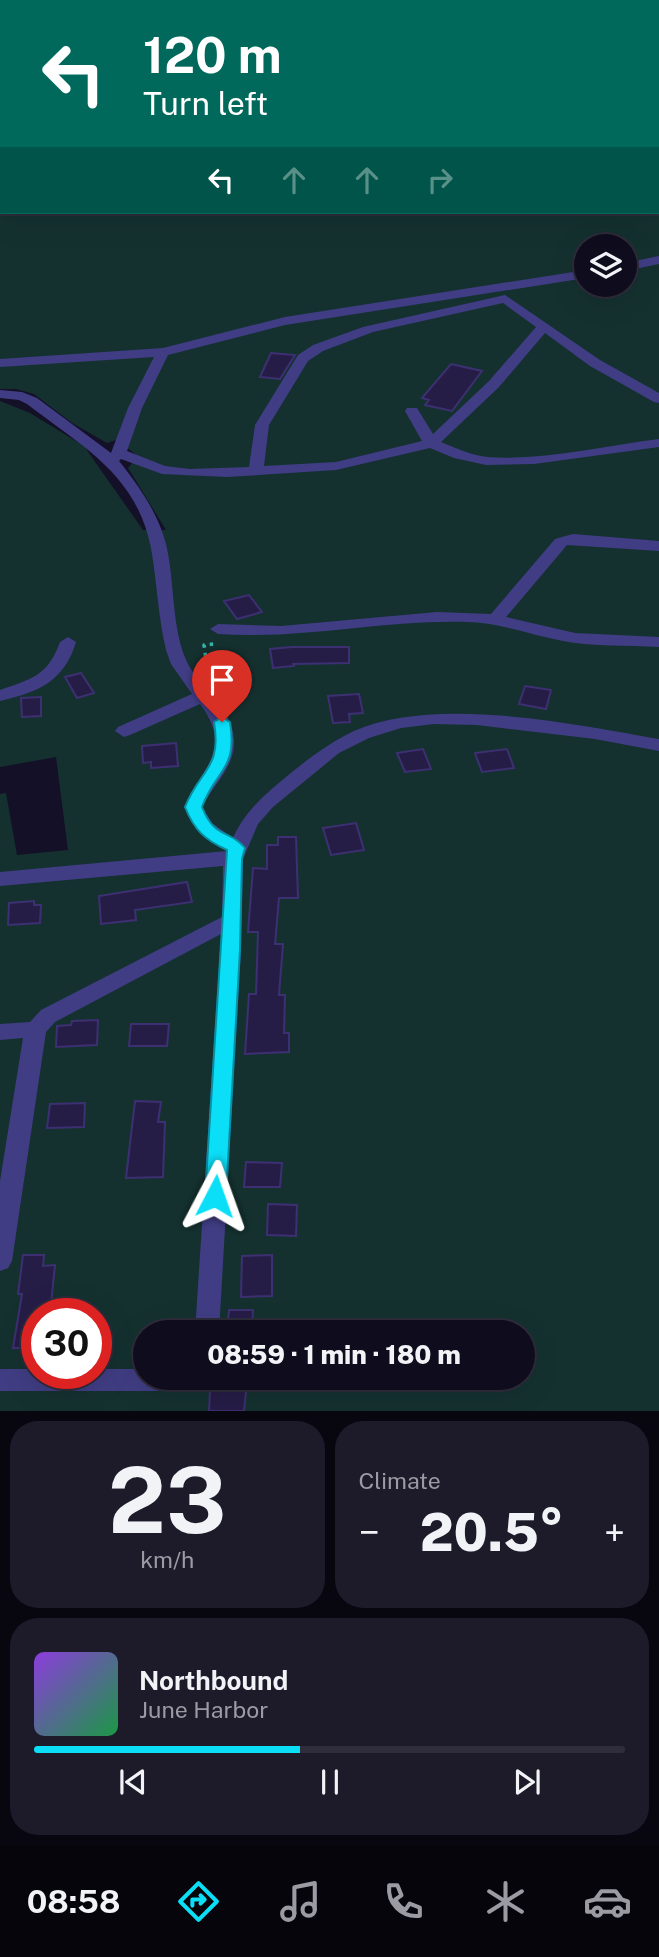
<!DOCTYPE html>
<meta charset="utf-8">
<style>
body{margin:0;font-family:"Public Sans",sans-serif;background:#1d1a2a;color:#f1f3f6;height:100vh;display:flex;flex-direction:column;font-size:26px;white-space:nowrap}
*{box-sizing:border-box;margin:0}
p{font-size:23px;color:#9b9ba4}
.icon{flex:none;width:38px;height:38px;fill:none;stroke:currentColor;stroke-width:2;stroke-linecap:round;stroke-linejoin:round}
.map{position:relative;height:1411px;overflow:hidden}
.drawer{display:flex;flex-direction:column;gap:10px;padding:10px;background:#080710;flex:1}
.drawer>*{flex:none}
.banner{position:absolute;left:0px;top:0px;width:660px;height:214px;box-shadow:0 7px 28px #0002,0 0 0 2px #2f2c3b;background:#00695c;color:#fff;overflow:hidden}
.tools{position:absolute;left:574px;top:234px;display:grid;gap:14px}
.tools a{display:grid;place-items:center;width:63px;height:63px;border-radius:50%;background:#0f0c1d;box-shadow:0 7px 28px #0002,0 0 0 2px #2f2c3b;font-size:35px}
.speed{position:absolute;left:21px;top:1298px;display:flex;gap:14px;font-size:35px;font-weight:700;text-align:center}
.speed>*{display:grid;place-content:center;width:91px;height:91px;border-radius:50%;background:#0f0c1d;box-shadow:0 7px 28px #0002,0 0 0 2px #2f2c3b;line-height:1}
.speed .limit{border:10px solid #d22;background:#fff;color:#111}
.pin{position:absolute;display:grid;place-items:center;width:60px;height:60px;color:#fff;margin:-72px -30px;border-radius:50% 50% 50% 0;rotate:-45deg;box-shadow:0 0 7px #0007}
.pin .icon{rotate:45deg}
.me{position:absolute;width:77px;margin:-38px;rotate:4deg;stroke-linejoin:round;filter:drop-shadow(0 0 5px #0008)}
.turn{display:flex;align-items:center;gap:24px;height:147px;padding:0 28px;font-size:32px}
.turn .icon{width:91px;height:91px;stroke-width:2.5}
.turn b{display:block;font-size:49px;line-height:60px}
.lanes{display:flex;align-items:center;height:66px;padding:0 28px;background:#0003;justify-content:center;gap:35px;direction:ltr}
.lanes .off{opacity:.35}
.big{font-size:52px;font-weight:800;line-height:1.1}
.drawer .tile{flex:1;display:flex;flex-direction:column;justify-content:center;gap:10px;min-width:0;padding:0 24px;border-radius:28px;background:#1d1a2a}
.drawer .dial{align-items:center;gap:0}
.dial b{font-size:91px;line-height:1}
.song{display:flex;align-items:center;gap:21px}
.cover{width:84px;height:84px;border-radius:10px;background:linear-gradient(135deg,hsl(270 70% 55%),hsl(140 70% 35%))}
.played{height:7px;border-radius:4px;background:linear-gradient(90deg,#0bdef7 45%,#2f2c3b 45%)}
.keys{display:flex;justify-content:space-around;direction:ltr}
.heat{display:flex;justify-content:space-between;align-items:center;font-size:38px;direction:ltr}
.drawer .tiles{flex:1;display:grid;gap:10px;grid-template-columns:1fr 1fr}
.tile:last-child{grid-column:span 2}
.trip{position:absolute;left:133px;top:1320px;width:402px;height:70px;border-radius:35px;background:#0f0c1d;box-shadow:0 7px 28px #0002,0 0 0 2px #2f2c3b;font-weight:800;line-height:70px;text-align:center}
.tabs{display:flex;height:112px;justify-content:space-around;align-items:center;background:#06050c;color:#9b9ba4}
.tabs .icon{width:49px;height:49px}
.tabs .current{color:#0bdef7}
.tabs b{font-size:32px;color:#f1f3f6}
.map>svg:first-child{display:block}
</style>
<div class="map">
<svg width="659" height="1411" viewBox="0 0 659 1411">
<rect width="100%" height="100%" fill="#141027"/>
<!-- green -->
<path fill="#143130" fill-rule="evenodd" d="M 0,0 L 462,0 L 2,2 L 2,212 L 658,212 L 658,2 L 571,0 L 659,0 L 659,1411 L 0,1411 L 0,794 L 6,793 L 17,855 L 68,850 L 56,757 L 0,767 L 0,401 L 30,413 L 84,446 L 143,530 L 166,530 L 128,468 L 138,456 L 116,440 L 107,443 L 72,423 L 34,394 L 16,389 L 0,389 ZM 586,247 L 625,247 L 625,285 L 586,285 ZM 37,1314 L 96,1314 L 96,1374 L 37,1374 ZM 145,1332 L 523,1332 L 523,1377 L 145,1377 Z"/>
<!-- building -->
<path fill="#261d47" stroke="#3d3072" stroke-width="2" d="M 271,353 L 295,355 L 280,379 L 260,377 Z
M 451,364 L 482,371 L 452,411 L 425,405 L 429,400 L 422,398 Z
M 249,595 L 262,612 L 237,619 L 224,601 Z
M 292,647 L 349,647 L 349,663 L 293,664 L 294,666 L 273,668 L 270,649 Z
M 81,673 L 94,693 L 77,698 L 65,677 Z
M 525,686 L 551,690 L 546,709 L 519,704 Z
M 359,694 L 363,713 L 349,714 L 350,722 L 333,723 L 328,696 Z
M 41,697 L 41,716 L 22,717 L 21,698 Z
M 176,743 L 178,766 L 151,768 L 151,762 L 143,763 L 142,746 Z
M 423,749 L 431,769 L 405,772 L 397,753 Z
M 507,749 L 514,768 L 482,772 L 475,753 Z
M 356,823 L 364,850 L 331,855 L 323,828 Z
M 278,837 L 296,837 L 298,898 L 279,898 L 275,944 L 283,944 L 279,995 L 285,995 L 284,1033 L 289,1033 L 289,1052 L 245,1054 L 249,994 L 256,994 L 258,932 L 248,932 L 253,868 L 267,869 L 267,845 L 278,845 Z
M 187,882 L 192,902 L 135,910 L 136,920 L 101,924 L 99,896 Z
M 34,901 L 34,905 L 41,905 L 40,923 L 8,925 L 9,903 Z
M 98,1020 L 97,1045 L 56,1047 L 57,1026 L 71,1025 L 72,1021 Z
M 131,1024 L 169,1024 L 167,1046 L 129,1046 Z
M 135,1101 L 161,1102 L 158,1122 L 165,1122 L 163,1177 L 126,1178 Z
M 85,1103 L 84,1127 L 47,1128 L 50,1104 Z
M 246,1162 L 282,1163 L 280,1187 L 244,1187 Z
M 268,1204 L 297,1205 L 296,1236 L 267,1235 Z
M 23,1255 L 44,1255 L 43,1266 L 55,1265 L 50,1314 L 37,1314 L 37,1348 L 13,1348 L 22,1294 L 18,1294 Z
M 272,1255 L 272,1296 L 241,1297 L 242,1256 Z
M 229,1310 L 253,1310 L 252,1332 L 227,1332 Z
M 210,1390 L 246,1391 L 244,1411 L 209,1411 Z"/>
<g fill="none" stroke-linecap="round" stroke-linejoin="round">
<!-- path -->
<path stroke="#34b5ae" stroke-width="3.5" stroke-dasharray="3.5 5" stroke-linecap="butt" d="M 208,673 L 204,645 L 214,644"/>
<!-- minor -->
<path fill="#403d84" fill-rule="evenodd" d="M 453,0 L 475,0 L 451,2 Z
M 566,0 L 577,0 L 564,2 Z
M 659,256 L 659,264 L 625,271 L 625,263 Z
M 586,270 L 586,278 L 285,325 L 168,355 L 142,408 L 127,451 L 165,466 L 190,469 L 249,467 L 255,425 L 298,355 L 313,345 L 363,327 L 505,295 L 600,360 L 659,393 L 659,403 L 654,402 L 590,366 L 545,333 L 499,387 L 441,442 C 455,448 471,455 487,457 C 543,461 603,446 659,439 L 659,447 L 534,464 L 486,465 L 454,458 L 430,448 L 336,470 L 227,477 L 162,474 L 121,459 L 119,461 C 139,486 158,513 166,544 C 175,582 171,624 186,660 C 199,689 233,706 234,741 C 235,767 213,785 202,807 L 212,823 L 233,838 C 246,809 268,792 292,772 C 312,756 331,742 354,731 C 434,695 574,724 659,739 L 659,751 L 595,739 L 477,725 L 434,724 L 401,728 L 369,738 L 339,753 L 273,807 L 258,824 L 243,859 L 241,950 L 219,1332 L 195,1332 L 221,934 L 55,1022 L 46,1032 L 12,1261 L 8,1268 L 0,1271 L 0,1181 L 23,1038 L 0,1040 L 0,1024 L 30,1022 L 41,1010 L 222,917 L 223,866 L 0,886 L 0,872 L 227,851 L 198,831 L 184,807 C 203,766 234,750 200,704 L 130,735 L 124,737 L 115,731 L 118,727 L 192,694 L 171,664 L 166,650 C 158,616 157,582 151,548 C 136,473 81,446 27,404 L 19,400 L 0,398 L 0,390 L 22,392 L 37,398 L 111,453 L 128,408 L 154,357 L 0,367 L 0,359 L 163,348 L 285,317 ZM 503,303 L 536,327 L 489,381 L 433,434 L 417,408 L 407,408 L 405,411 L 422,441 L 336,462 L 264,466 L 269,425 L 308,361 L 323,351 L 373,332 Z
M 573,534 L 659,541 L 659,551 L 567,545 L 506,617 L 575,633 L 659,637 L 659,647 C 627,645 595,647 563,641 C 531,635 501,623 469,622 C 385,619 302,640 218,634 L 210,629 L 218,624 L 281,626 L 437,612 L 491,614 L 555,539 Z
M 68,637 L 76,642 C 64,682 38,692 0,701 L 0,690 C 31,679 48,676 60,642 Z
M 0,1369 L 37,1369 L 37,1374 L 96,1374 L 96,1369 L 145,1369 L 145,1377 L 191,1377 L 188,1385 L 167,1391 L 0,1391 Z"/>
</g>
<!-- route -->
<path fill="#0bdef7" stroke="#0790a1" stroke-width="2" d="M 222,717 L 230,722 C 238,770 216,769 202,807 C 215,840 230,829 245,848 L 242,859 L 240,950 L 226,1196 L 223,1202 L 215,1204 L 208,1202 L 205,1196 L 227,850 C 205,840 194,830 185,807 C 200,769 222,769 214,722 Z"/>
</svg>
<div class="tools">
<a><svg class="icon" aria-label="layers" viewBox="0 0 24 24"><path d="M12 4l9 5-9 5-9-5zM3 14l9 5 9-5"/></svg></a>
</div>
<div class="speed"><div class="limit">30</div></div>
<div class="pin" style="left:222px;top:722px;background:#d93025"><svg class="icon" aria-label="arrive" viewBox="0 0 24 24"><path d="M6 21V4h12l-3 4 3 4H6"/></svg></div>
<svg class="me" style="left:215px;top:1196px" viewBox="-20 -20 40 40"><path d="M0-17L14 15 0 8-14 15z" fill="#0bdef7" stroke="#fff" stroke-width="4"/></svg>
<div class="trip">08:59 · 1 min · 180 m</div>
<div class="banner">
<div class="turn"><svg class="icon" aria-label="left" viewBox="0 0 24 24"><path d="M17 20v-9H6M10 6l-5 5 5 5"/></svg><div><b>120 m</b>Turn left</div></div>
<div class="lanes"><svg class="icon" aria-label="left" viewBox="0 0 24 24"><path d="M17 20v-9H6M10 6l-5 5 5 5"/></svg><svg class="icon off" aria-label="ahead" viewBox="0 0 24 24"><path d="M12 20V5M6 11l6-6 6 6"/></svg><svg class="icon off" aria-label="ahead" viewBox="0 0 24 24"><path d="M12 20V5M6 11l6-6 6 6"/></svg><svg class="icon off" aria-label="right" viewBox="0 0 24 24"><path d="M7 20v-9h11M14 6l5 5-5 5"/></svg></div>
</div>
</div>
<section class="drawer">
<div class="tiles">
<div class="tile dial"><b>23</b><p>km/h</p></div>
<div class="tile"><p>Climate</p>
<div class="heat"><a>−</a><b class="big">20.5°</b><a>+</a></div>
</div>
<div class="tile">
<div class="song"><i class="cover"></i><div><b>Northbound</b><p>June Harbor</p></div></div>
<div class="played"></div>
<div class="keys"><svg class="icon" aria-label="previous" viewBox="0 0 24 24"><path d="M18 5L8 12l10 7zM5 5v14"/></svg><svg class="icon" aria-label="pause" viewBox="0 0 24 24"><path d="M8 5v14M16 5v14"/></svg><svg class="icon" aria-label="next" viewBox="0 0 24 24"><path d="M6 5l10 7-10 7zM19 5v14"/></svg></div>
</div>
</div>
</section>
<nav class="tabs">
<b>08:58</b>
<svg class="icon current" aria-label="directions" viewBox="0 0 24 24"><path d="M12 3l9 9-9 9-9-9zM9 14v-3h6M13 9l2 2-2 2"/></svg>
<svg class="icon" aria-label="music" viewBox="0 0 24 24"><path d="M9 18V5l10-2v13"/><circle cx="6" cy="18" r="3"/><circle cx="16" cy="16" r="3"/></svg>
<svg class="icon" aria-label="phone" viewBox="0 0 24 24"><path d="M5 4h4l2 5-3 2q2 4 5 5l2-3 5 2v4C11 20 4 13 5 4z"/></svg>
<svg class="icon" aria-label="climate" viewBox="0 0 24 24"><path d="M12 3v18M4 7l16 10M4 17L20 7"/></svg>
<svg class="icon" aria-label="car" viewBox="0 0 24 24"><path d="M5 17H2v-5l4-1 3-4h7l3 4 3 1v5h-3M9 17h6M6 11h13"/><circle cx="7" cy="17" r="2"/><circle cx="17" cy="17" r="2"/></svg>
</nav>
